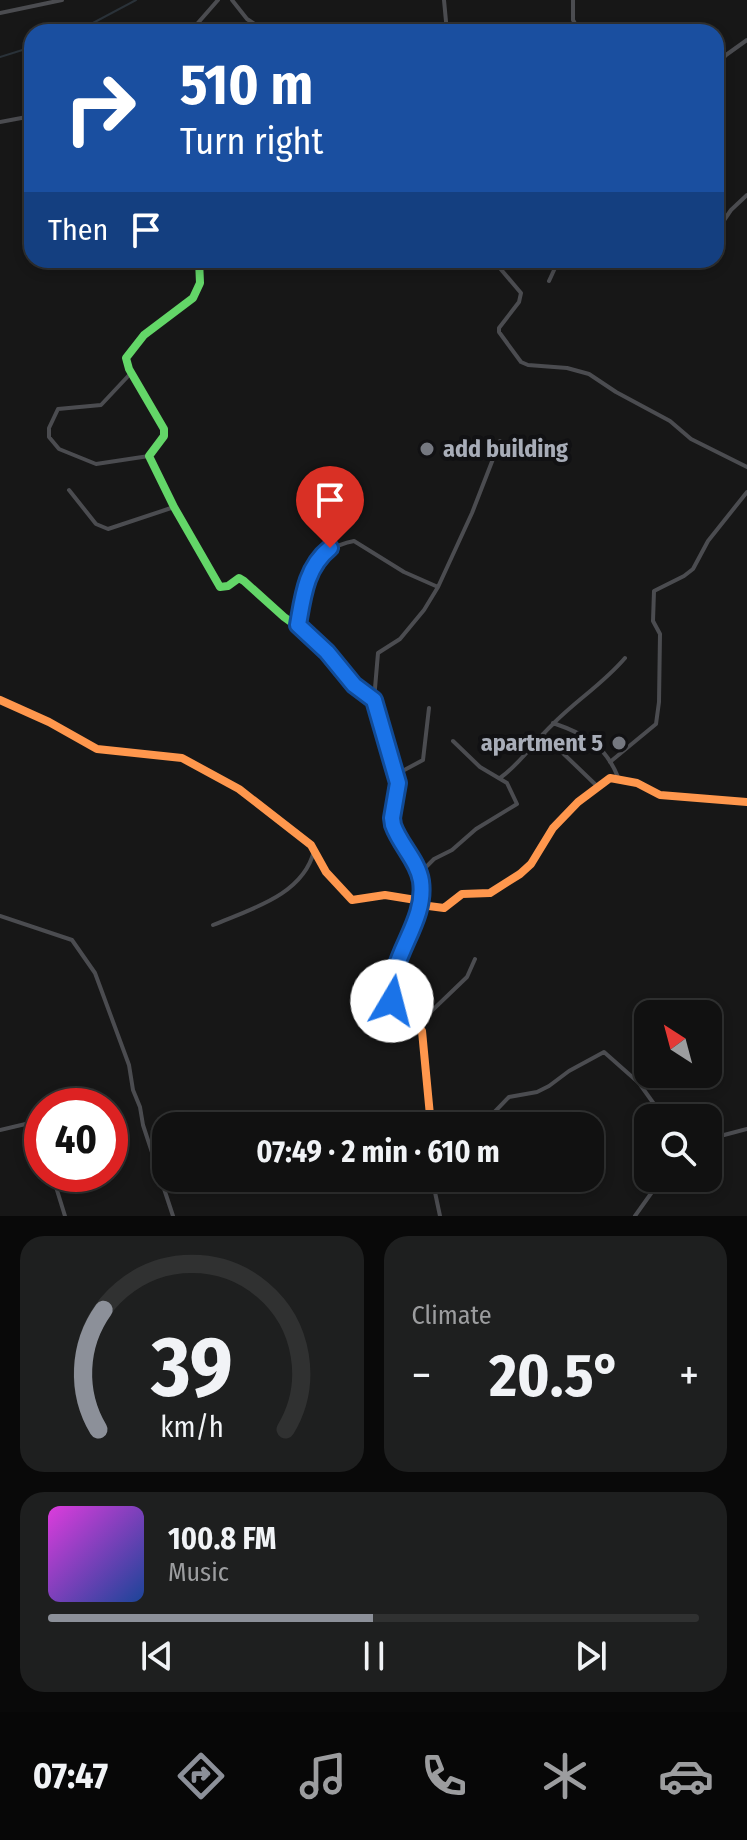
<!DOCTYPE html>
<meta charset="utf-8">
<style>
body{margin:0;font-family:"Fira Sans Condensed",sans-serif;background:#1e1f1f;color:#f1f3f6;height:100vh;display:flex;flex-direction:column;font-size:30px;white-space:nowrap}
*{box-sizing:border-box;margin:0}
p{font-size:26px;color:#9c9d9f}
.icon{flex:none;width:44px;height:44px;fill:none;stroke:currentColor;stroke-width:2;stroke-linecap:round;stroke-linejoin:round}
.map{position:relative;height:1216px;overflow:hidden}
.side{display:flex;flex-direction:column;gap:20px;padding:20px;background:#090909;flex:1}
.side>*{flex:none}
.banner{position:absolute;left:24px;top:24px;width:700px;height:244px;border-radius:24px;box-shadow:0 4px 12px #0003,0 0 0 2px #303131;background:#1a4fa0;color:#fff;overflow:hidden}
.needle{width:52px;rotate:324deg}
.controls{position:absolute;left:634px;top:1000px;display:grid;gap:16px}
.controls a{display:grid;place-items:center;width:88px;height:88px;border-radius:16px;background:#111;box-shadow:0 4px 12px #0003,0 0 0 2px #303131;font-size:40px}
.speed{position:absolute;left:24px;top:1088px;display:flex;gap:16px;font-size:40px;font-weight:700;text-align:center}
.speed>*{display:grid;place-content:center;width:104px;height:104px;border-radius:50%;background:#111;box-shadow:0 4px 12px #0003,0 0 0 2px #303131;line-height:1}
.speed .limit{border:12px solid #d22;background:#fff;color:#111}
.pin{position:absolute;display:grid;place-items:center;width:68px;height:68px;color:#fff;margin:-82px -34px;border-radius:50% 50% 50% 0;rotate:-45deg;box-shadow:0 0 8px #0007}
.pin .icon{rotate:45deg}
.me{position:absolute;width:88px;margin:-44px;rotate:8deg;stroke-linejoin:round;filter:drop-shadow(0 0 6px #0008)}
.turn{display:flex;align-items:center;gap:28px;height:168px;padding:0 24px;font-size:36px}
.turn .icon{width:104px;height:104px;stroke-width:2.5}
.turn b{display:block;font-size:56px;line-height:68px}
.then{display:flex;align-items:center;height:76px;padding:0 24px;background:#0003;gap:16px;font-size:30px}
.big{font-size:60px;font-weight:700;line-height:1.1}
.side .tile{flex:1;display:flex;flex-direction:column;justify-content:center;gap:12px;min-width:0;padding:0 28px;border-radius:24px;background:#1e1f1f}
.side .dial{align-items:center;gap:0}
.dial svg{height:208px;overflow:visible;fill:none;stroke:#303131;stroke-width:7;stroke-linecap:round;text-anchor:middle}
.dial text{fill:#f1f3f6;stroke:none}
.song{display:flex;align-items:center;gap:24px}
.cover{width:96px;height:96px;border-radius:12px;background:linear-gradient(135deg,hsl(300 70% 55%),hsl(220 70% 35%))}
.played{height:8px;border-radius:4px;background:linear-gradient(90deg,#8c9099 50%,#303131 50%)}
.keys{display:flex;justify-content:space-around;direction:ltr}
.heat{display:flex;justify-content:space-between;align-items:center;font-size:44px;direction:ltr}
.side .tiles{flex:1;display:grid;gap:20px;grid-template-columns:1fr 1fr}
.tile:last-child{grid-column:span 2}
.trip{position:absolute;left:152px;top:1112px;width:452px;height:80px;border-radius:24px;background:#111;box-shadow:0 4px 12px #0003,0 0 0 2px #303131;font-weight:700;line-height:80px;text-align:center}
.tab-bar{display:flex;height:128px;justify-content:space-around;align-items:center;background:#070707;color:#9c9d9f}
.tab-bar .icon{width:56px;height:56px}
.tab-bar .on{color:#8c9099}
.tab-bar b{font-size:36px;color:#f1f3f6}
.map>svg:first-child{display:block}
</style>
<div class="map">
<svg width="747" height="1216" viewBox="0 0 747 1216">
<rect width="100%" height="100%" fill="#171717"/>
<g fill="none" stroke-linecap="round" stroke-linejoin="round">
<!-- stream -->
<path stroke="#2a3239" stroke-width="2" d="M 76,32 L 136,0
M 0,57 L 32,47"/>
<!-- street -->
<path stroke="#4b4c50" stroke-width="4" d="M 232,0 L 247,19 L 267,32
M 444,0 L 447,32
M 573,0 L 573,20 L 580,32
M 0,13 L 62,0
M 190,32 L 218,0
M 716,67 L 726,55 L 747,40
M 0,122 L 32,116
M 716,232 L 731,210 L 747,195
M 493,260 L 521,293 L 519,302 L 499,328 L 499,332 L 521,362 L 528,365 L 567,368 L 589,374 L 616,392 L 670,421 L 691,439 L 747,467
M 549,281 L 555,268 L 566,260
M 131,373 L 101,405 L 58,409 L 49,428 L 49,437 L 59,449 L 96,464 L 149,456
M 69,490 L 96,524 L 108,529 L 174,507
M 298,625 C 305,584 308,550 354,541 L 404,572 L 438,587
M 374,700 L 378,653 L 400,639 L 424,610 L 438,587 L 472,513 L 500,441
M 553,723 C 585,734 605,745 618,777
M 543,734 L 597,786
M 610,762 L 656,724 L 659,702 L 660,634 L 653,621 L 654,591 L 684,576 L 693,569 L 708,541 L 747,492
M 395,775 L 423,760 L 429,708
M 500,778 C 520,764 534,742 552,725 C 575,701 603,684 625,658
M 420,873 L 434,859 L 452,850 L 476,829 L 517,804 L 507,783 L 480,767 L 453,741
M 0,916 L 72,940 L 95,973 L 129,1065 L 133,1090 L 140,1107 L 143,1125 L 173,1216
M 213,925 C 251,909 303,895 314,851
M 418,1024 L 467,977 L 475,959
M 481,1126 L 509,1097 L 537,1092 L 549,1086 L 569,1071 L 604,1052 L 639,1083 L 664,1118
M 0,1130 L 34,1122 L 38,1124 L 42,1140
M 708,1135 L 724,1135 L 747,1129
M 52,1174 L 65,1216
M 432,1178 L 440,1216
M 635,1216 L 662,1178"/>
<!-- fast -->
<path stroke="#63d668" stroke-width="8" d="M 199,260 L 200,283 L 193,298 L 144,335 L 126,358 L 129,369 L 164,429 L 164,436 L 149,456 L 174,507 L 220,587 L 228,586 L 239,578 L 244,581 L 284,617 L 316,640 L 326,652"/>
<!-- slow -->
<path stroke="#ff974d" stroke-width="8" d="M 326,652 L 347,678 L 371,697 L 376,705 L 398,783 L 393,825 L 417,869 L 422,890 L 416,919 L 398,966 L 391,997 L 422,1031 L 431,1126
M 0,700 L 49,722 L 97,749 L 182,758 L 239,789 L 311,845 L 326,872 L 352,900 L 385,895 L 422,901
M 421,905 L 444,908 L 462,894 L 490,893 L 520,874 L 531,864 L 553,828 L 578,802 L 610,778 L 637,783 L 660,795 L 747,802"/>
</g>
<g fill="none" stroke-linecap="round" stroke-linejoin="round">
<defs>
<path id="route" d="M 330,548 C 306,567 303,596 298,625 L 327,652 L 354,685 L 374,700 L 398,783 L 392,818 L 393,825 C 400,845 418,861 421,881 C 427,924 387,957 392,1001"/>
</defs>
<!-- route casing -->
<use href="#route" stroke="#114b97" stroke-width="20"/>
<!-- route -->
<use href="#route" stroke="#1a73e8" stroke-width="14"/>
</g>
<!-- markers -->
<g fill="#757880" stroke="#111113" stroke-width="3">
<circle cx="427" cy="449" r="8"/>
<circle cx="619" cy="743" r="8"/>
</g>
<g text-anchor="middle" stroke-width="8" stroke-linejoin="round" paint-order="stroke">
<!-- poi labels -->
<g font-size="24" font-weight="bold" fill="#a8adb8" stroke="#111113" text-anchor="start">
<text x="443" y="457">add building</text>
<text x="603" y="751" text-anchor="end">apartment 5</text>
</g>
</g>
</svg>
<div class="controls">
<a><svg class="needle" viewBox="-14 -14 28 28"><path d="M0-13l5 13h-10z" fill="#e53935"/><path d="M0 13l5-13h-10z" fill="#9c9d9f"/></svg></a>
<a><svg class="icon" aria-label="search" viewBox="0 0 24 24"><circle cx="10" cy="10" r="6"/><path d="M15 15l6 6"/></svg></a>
</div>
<div class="speed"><div class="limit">40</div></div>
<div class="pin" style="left:330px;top:548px;background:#d93025"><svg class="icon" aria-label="arrive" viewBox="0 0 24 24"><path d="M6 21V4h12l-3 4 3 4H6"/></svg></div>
<svg class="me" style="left:392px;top:1001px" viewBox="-20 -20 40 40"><circle r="19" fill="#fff"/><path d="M0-13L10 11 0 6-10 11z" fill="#1a73e8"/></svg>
<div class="trip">07:49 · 2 min · 610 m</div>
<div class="banner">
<div class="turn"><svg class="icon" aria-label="right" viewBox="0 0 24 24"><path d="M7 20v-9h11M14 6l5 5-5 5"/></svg><div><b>510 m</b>Turn right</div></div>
<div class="then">Then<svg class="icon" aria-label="arrive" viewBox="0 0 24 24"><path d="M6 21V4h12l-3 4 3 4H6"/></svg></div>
</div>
</div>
<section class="side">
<div class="tiles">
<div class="tile dial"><svg viewBox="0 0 100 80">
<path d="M14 69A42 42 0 1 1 86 69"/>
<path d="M14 69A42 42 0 0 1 16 23" stroke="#8c9099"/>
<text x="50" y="56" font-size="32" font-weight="700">39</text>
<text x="50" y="72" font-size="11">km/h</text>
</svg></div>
<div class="tile"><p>Climate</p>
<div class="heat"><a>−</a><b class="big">20.5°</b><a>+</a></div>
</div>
<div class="tile">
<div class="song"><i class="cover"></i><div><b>100.8 FM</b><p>Music</p></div></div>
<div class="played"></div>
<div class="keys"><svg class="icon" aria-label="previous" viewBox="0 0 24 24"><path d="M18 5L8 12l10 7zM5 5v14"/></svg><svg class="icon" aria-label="pause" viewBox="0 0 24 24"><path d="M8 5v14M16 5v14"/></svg><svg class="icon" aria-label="next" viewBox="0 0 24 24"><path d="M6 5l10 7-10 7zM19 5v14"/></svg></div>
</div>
</div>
</section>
<nav class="tab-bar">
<b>07:47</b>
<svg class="icon on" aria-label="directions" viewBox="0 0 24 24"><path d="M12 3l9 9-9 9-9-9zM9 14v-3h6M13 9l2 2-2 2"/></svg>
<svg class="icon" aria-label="music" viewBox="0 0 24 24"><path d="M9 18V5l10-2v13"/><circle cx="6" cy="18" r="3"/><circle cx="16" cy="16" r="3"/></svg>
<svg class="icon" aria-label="phone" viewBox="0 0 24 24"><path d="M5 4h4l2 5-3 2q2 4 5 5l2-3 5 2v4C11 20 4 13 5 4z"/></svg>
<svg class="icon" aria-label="climate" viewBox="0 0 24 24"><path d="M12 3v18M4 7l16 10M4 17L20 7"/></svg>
<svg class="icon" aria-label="car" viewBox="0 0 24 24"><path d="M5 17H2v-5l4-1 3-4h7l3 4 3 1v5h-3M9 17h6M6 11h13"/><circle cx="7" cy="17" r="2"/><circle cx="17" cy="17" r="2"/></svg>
</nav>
